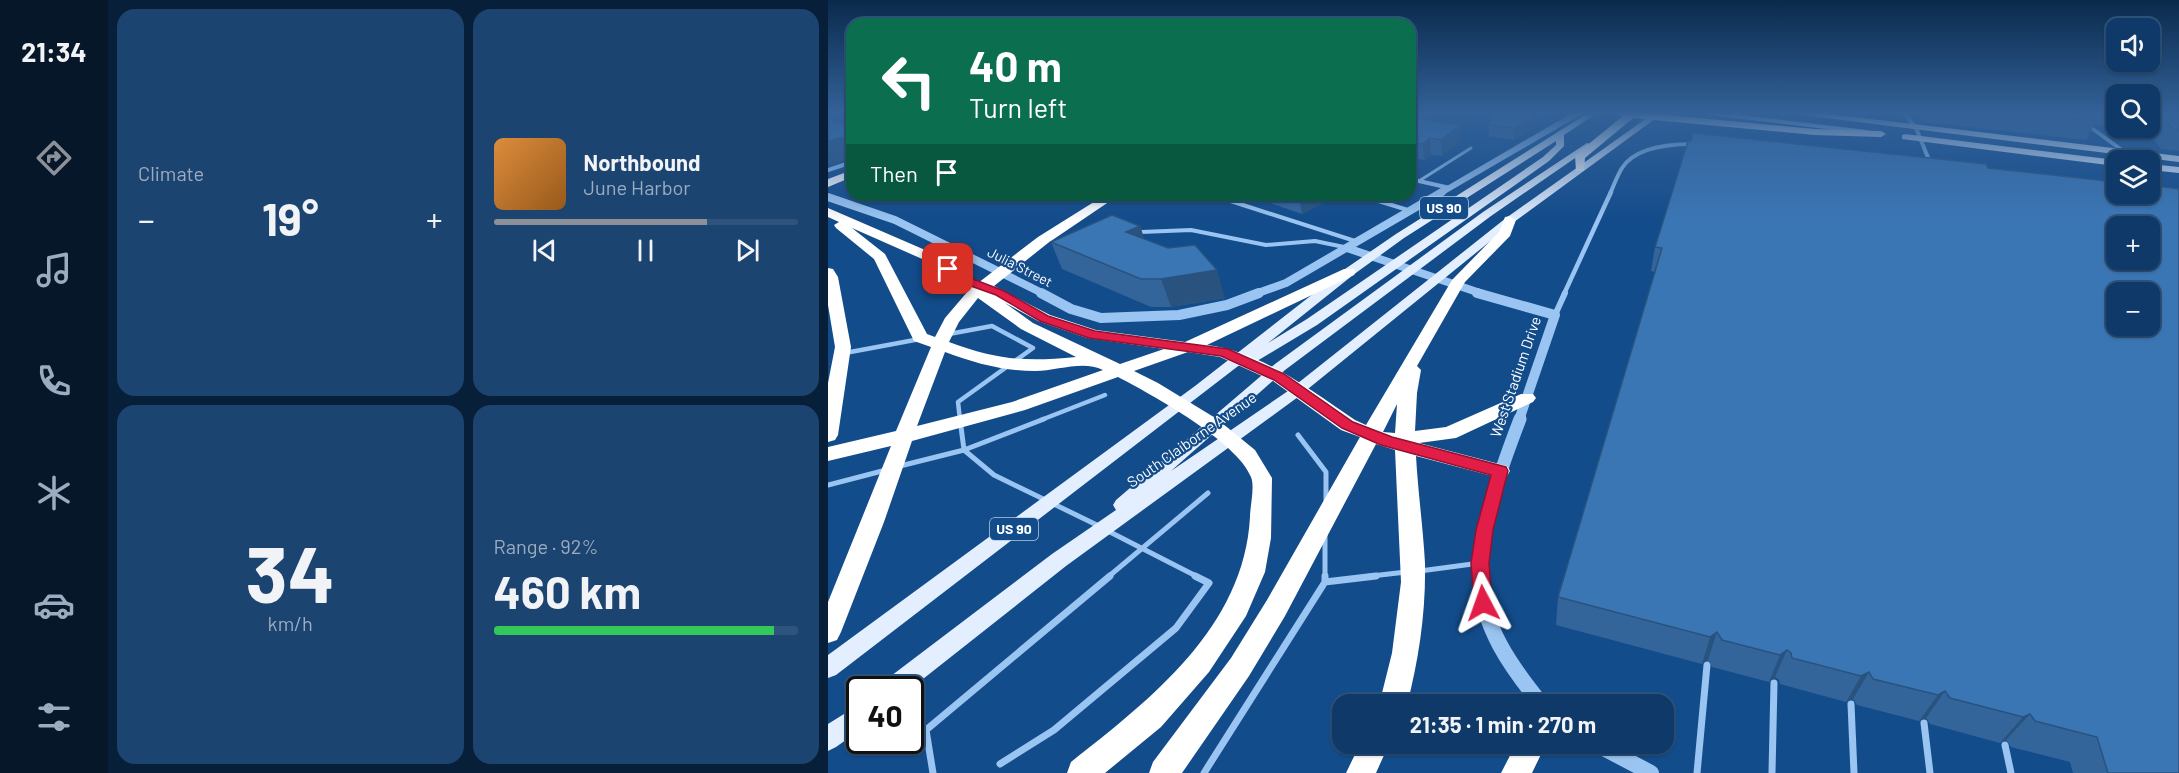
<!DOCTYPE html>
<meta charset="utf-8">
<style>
body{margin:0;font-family:Barlow,sans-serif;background:#1c4471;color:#f1f3f6;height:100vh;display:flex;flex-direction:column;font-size:22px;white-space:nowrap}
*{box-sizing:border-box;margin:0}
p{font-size:20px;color:#9bacc0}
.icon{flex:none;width:33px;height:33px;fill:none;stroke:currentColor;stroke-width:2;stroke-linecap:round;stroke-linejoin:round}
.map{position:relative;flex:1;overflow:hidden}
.details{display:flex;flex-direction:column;gap:9px;padding:9px;background:#081f39;width:720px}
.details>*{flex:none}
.hud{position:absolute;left:18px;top:18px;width:570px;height:183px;border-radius:18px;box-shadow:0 2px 4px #0004,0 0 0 2px #2e537c;background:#0b6e4f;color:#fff;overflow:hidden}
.buttons{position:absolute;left:1278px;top:18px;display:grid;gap:12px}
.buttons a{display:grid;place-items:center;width:54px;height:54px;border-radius:12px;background:#0e3968;box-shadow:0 2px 4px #0004,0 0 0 2px #2e537c;font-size:30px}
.speed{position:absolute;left:18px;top:676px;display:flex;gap:12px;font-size:30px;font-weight:700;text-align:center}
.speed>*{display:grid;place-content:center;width:78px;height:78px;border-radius:50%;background:#0e3968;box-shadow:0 2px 4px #0004,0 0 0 2px #2e537c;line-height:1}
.speed .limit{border:3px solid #111;border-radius:9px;background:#fff;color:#111}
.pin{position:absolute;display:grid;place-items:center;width:51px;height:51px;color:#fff;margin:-26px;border-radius:12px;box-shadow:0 3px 9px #0006}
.me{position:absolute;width:66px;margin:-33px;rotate:356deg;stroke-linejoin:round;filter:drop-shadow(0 0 4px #0008)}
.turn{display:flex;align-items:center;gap:21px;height:126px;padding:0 24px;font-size:27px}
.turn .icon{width:78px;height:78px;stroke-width:2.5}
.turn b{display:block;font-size:42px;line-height:51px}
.then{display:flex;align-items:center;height:57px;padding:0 24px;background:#0003;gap:12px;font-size:22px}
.big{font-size:45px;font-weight:700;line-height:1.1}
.details .widget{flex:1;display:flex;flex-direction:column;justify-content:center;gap:9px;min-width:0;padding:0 21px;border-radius:18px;background:#1c4471}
.details .dial{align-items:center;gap:0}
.dial b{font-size:78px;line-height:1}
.song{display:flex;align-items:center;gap:18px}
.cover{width:72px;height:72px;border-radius:9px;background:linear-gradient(135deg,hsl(30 70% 55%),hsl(30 70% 35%))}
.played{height:6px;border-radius:3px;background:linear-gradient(90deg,#8c9099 70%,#2e537c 70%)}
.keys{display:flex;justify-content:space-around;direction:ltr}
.heat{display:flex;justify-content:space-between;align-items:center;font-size:33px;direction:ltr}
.charge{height:9px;border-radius:4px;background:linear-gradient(90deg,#34c759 92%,#2e537c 0)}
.details .tiles{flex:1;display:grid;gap:9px;grid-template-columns:repeat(2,1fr)}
.trip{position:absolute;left:504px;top:694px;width:342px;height:60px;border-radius:18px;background:#0e3968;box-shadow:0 2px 4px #0004,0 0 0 2px #2e537c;font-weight:700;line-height:60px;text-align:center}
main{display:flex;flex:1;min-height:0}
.tab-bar{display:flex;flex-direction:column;width:108px;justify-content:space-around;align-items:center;background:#06172a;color:#9bacc0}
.tab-bar .icon{width:42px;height:42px}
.tab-bar .selected{color:#8c9099}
.tab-bar b{font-size:27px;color:#f1f3f6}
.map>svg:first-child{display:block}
</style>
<main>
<nav class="tab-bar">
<b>21:34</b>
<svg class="icon selected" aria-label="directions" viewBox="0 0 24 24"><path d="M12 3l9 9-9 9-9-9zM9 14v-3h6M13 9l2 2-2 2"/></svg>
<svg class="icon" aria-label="music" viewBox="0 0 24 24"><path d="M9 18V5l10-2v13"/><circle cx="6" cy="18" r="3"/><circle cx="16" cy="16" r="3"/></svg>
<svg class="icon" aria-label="phone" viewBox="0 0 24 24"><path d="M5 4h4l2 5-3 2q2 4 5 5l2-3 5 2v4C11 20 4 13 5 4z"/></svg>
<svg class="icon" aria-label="climate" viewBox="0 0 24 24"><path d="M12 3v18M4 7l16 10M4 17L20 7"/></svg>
<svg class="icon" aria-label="car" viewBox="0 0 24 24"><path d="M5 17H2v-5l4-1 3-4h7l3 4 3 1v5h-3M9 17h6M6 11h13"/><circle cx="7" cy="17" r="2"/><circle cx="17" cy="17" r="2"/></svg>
<svg class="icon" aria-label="filters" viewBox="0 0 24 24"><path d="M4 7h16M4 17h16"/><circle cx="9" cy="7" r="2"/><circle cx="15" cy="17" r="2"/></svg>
</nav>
<section class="details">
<div class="tiles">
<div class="widget"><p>Climate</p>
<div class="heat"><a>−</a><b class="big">19°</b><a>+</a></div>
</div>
<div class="widget">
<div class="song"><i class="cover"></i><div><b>Northbound</b><p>June Harbor</p></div></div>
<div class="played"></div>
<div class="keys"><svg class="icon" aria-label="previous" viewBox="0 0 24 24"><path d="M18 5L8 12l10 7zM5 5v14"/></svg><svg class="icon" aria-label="pause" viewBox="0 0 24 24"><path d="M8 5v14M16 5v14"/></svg><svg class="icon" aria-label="next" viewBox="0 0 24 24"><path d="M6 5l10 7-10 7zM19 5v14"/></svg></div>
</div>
<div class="widget dial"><b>34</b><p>km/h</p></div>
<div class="widget"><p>Range · 92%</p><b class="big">460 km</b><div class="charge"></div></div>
</div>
</section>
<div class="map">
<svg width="1351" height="773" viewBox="0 0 1351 773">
<rect width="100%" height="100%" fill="#134c8b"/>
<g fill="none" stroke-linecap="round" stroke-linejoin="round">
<!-- service-far4 -->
<path stroke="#9ac4f1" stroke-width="3" d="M 591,181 L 643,148"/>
<!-- service-far3 -->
<path stroke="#9ac4f1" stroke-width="4" d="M 384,195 L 527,241
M 531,195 L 583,211
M 313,232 L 363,230 L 438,245 L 487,241 L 516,247"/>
<!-- service-far2 -->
<path stroke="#9ac4f1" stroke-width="4.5" d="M 121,334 L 164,326 L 205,348 L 130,402 L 132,420
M 17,353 L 92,339
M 213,420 L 277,395"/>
<!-- service-far1 -->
<path stroke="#9ac4f1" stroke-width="5" d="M 216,419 L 136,450 L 166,475 L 273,527
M 470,435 L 498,472 L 498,502
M 72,466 L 136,450 L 132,419
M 0,485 L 58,470
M 280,531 L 370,577
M 497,535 L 497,577
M 592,571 L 652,563
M 280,577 L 380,493
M 535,577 L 578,572"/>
<!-- service -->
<path stroke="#9ac4f1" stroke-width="7" d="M 497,576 L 497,582 L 548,576
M 1023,704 L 1026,773
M 1096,723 L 1102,773
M 1177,745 L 1183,773
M 172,764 L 226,730 L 348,628 L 381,583 L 367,576
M 105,773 L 98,730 L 282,576
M 376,773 L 497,582
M 869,773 L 879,665
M 944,773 L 946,683"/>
<!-- minor-far2 -->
<path stroke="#9ac4f1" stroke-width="4" d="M 1076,113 L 1088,128 L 1103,165
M 1258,124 L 1298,153
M 0,130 L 24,124
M 0,170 L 24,162
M 582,179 L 622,188
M 782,194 C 786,185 789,176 794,168 C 808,146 843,144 865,144"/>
<!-- minor-far1 -->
<path stroke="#9ac4f1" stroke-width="4.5" d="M 736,294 L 783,192"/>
<!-- minor -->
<path stroke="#9ac4f1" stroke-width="6" d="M 727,315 L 737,293"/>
<!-- tertiary-far4 -->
<path stroke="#9ac4f1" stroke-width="6" d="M 611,194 L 750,113"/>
<!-- tertiary-far3 -->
<path stroke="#9ac4f1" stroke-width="8" d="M 0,197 L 67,220 L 216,294
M 519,248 L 655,294
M 427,294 L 458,283 L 614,192"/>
<!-- tertiary-far2 -->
<path stroke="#9ac4f1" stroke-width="10" d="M 213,293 L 243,309 L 273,318 L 351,315 L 399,305 L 431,293
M 649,293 L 727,315 L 691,420"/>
<!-- tertiary-far1 -->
<path stroke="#9ac4f1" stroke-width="13" d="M 652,577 C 654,521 672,471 692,419"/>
<!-- tertiary -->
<path stroke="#9ac4f1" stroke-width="16" d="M 652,576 C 654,627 683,667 714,705
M 768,744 L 823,773"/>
<!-- secondary -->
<path fill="#c8e0fb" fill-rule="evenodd" d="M 877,113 L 895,113 L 1039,130 L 1042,132 L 1039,134 L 880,115 Z"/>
<!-- primary -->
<path fill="#e3efff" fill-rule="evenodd" d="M 760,113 L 769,113 L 736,135 L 736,146 L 721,161 L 489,325 L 429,361 L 418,360 L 8,675 L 0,678 L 0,655 L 367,386 L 517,269 L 568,234 ZM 728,141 L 728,145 L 715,157 L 479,319 L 440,343 L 525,275 L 576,238 Z
M 826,113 L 835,113 L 686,222 L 470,397 L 238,566 L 81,690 L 52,690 L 55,682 L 224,554 L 288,510 L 285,505 L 288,500 L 447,364 L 655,212 L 759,143 L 766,145 L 663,216 L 457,370 L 343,471 L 460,391 L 678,218 Z
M 970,113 L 993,113 L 1351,156 L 1351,162 L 974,115 Z
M 1077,134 L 1288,160 L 1289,160 L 1288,166 L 1074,139 L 1074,135 Z
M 1322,164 L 1351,167 L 1351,173 L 1322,170 Z
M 32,704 L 32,730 L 8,747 L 0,751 L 0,724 Z"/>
<!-- motorway -->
<path fill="#fff" fill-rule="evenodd" d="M 784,113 L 818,113 L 987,129 L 1053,131 L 1058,134 L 1053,137 L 987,135 L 805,118 L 757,158 L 756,171 L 748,171 L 747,155 L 795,116 Z
M 24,170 L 24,177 L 0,187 L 0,179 Z
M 277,195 L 291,195 L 220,243 L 166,286 L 222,315 L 268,330 L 357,342 L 516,269 L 526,269 L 528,272 L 526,275 L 379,345 C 435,352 482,390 527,420 L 538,425 L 624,280 L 671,232 L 677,217 L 682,216 L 688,220 L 682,236 L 637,282 L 589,366 L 593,370 L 589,393 L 587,431 L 618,427 L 693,394 L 705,394 L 708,398 L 705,402 L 628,438 L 591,443 L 679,466 L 682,471 L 679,476 L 672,478 L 588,456 C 590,492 595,527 597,563 C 598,611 591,659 579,705 L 551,705 L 564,653 L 573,582 L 567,450 L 548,444 L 457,616 L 421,676 L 354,773 L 321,773 L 325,762 L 403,658 L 439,600 L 532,437 L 513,430 L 445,381 L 392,357 L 360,352 L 306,371 L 330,383 L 389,419 L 427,450 L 444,478 L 443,538 L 437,572 L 418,616 L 381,672 L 333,727 L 277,773 L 239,773 L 243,762 C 323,699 416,627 422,517 C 422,506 427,487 423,477 C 410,442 323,394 290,377 L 197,410 L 84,441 L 56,522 L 13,632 L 9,640 L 0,643 L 0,602 L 63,446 L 0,461 L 0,447 L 68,431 L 103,347 L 86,341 L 46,259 L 8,228 L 6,225 L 11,222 L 0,217 L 0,208 L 111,256 L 150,283 L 210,237 ZM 24,228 L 101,262 L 140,291 L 117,318 L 107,337 L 99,334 L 57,254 ZM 150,298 L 193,329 L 248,357 C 198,362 169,360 121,342 L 131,322 ZM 177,303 L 210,321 L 259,338 L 336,349 L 292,364 L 205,323 ZM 117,352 C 146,363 176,371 207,371 C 229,371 255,360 275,370 L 184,402 L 89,426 ZM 569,404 L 567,433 L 555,432 Z
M 0,268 L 5,269 L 10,277 L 23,347 L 10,435 L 7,440 L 0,442 L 0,383 L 7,347 L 0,305 Z
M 532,744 L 561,744 L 548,773 L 518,773 Z
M 688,744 L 718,744 L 704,773 L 673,773 Z"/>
</g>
<!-- wall -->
<path fill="#33659b" d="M 666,113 L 712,113 L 705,129 L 686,140 L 661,136 L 660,125 Z
M 1089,113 L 1288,113 L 1288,126 L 1266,125 L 1258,140 L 1096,122 Z
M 1322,113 L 1351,113 L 1351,151 L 1333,149 L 1317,128 L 1322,128 Z
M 582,118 L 632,125 L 632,141 L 614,156 L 603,155 L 596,160 L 582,158 Z
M 860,141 L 1351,773 L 1245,773 L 1242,762 L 1183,747 L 1178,740 L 1172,743 L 1102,724 L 1098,718 L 1091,721 L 1029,705 L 1025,699 L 1018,702 L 952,684 L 951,680 L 947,677 L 941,682 L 884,667 L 880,660 L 874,664 L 728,625 L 730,597 L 827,272 L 823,271 L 827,247 Z
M 419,195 L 511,195 L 474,214 Z
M 312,226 L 316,239 L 397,298 L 343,307 L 323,307 L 234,269 L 223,242 Z"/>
<!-- shaded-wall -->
<path fill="#29537e" d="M 0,113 L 24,113 L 24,119 L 0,125 Z
M 708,113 L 712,113 L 705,129 L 686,140 L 686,128 Z
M 632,125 L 632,141 L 614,156 L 613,140 Z
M 24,135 L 24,158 L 0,166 L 0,141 Z
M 602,138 L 603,155 L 596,160 L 595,144 Z
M 473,195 L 511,195 L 474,214 L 471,196 Z
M 312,226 L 321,252 L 298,232 Z
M 389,270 L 397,298 L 343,307 L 333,279 Z
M 889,632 L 880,660 L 874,664 L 882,637 Z
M 959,650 L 947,677 L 941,682 L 952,655 Z
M 1041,672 L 1025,699 L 1018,702 L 1033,676 Z
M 1117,691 L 1098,718 L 1091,721 L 1110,695 Z
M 1202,714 L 1178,740 L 1172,743 L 1195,717 Z"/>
<!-- building -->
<path fill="#3b76b4" stroke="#29537e" stroke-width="1.5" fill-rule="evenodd" d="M 666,113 L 708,113 L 706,118 L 686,128 L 660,125 Z
M 1196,113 L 1263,113 L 1268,121 Z
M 1331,113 L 1351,113 L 1351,130 L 1345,129 Z
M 582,118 L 632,125 L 613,140 L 602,138 L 595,144 L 582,142 Z
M 0,119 L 24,127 L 24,135 L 0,141 Z
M 865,133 L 1158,164 L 1160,168 L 1288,182 L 1288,194 L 1322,194 L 1322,185 L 1351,189 L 1351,773 L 1280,773 L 1269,737 L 1207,721 L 1202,714 L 1195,717 L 1122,698 L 1117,691 L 1110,695 L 1045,679 L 1041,672 L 1033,676 L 964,658 L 963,653 L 959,650 L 952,655 L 894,640 L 889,632 L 882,637 L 730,597 L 834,248 L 827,247 L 860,141 L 863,141 ZM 1288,226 L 1322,226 L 1322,260 L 1288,260 ZM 1288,292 L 1322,292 L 1322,326 L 1288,326 Z
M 284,215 L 312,226 L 298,232 L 340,248 L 367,245 L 389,270 L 333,279 L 313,279 L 223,242 Z"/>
<!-- sky -->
<linearGradient id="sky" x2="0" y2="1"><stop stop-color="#0a2a4c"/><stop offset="0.51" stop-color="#336198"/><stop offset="1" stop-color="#336198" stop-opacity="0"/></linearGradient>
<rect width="1351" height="221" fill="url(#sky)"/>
<!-- route -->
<path fill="#e11d48" stroke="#92132f" stroke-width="1.5" d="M 120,265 L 137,276 L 176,291 L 220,316 L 267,331 L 400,349 L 456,374 L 525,422 L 564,437 L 678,467 L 680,471 L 665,530 L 661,563 L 664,603 L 662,609 L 655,611 L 648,609 L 646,603 L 643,563 L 648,530 L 663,475 L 553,445 L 514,428 L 446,380 L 393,356 L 261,338 L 212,321 L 168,295 L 129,281 L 114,269 Z"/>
<g text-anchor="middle" stroke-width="4.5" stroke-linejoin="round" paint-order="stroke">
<!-- shield labels -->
<g fill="#134c8b" stroke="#b8c9dc" stroke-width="1.5">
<rect x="592" y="197" width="48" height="22" rx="4.5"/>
<rect x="162" y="518" width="48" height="22" rx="4.5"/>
</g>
<g font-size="14" font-weight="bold" fill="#fff">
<text x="616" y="213">US 90</text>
<text x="186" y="534">US 90</text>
</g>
<!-- far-street labels -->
<g font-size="14" fill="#fff" stroke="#134c8b">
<text transform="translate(192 267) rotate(27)" y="5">Julia Street</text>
</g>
<!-- street labels -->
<g font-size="15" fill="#fff" stroke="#134c8b">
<text transform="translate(688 377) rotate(-71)" y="5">West Stadium Drive</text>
<text transform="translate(364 440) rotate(-35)" y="5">South Claiborne Avenue</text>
</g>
</g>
</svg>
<div class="buttons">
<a><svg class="icon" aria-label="sound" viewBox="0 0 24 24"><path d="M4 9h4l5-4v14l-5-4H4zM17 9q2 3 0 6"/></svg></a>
<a><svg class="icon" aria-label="search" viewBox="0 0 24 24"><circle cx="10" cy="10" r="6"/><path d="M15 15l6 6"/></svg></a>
<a><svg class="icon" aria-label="layers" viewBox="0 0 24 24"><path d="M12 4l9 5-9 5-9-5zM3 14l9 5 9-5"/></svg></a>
<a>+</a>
<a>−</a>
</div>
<div class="speed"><div class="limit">40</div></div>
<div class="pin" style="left:120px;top:269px;background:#d93025"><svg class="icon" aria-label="arrive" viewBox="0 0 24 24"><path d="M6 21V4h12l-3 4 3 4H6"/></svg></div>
<svg class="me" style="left:655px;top:603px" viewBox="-20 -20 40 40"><path d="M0-17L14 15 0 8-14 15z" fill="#e11d48" stroke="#fff" stroke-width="4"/></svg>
<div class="trip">21:35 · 1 min · 270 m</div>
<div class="hud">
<div class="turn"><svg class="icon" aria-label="left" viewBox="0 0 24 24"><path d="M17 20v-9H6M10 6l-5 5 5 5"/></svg><div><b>40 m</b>Turn left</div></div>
<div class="then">Then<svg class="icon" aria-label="arrive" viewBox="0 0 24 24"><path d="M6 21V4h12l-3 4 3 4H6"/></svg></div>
</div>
</div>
</main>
